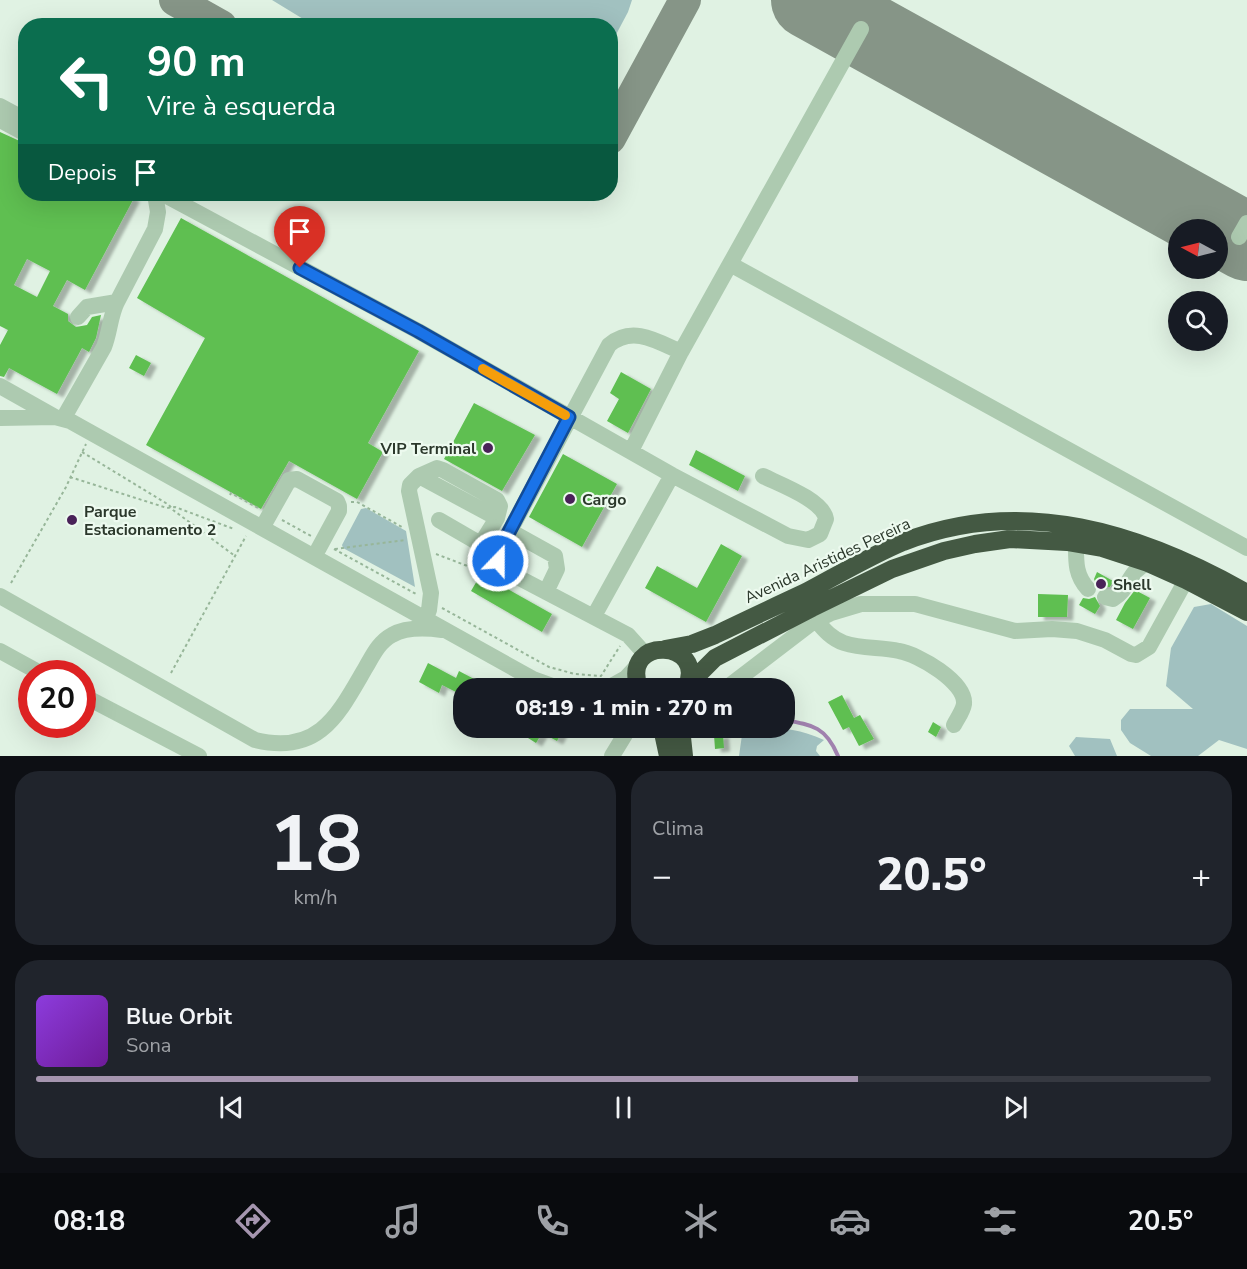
<!DOCTYPE html>
<html lang="pt">
<meta charset="utf-8">
<style>
body{margin:0;font-family:"Nunito Sans",sans-serif;background:#20242c;color:#f1f3f6;height:100vh;display:flex;flex-direction:column;font-size:22px;white-space:nowrap}
*{box-sizing:border-box;margin:0}
p{font-size:20px;color:#9ea1a6}
.icon{flex:none;width:33px;height:33px;fill:none;stroke:currentColor;stroke-width:2;stroke-linecap:round;stroke-linejoin:round}
.map{position:relative;height:756px;overflow:hidden}
.panel{display:flex;flex-direction:column;gap:15px;padding:15px;background:#0d0f14;flex:1}
.panel>*{flex:none}
.guide{position:absolute;left:18px;top:18px;width:600px;height:183px;border-radius:24px;box-shadow:0 6px 24px #0002;background:#0b6e4f;color:#fff;overflow:hidden}
.needle{width:39px;rotate:277deg}
.buttons{position:absolute;left:1168px;top:219px;display:grid;gap:12px}
.buttons a{display:grid;place-items:center;width:60px;height:60px;border-radius:50%;background:#171b24;box-shadow:0 6px 24px #0002;font-size:30px}
.speed{position:absolute;left:18px;top:660px;display:flex;gap:12px;font-size:30px;font-weight:700;text-align:center}
.speed>*{display:grid;place-content:center;width:78px;height:78px;border-radius:50%;background:#171b24;box-shadow:0 6px 24px #0002;line-height:1}
.speed .limit{border:9px solid #d22;background:#fff;color:#111}
.pin{position:absolute;display:grid;place-items:center;width:51px;height:51px;color:#fff;margin:-62px -26px;border-radius:50% 50% 50% 0;rotate:-45deg;box-shadow:0 0 6px #0007}
.pin .icon{rotate:45deg}
.me{position:absolute;width:66px;margin:-33px;rotate:22deg;stroke-linejoin:round;filter:drop-shadow(0 0 4px #0008)}
.turn{display:flex;align-items:center;gap:21px;height:126px;padding:0 30px;font-size:27px}
.turn .icon{width:78px;height:78px;stroke-width:2.5}
.turn b{display:block;font-size:42px;line-height:51px}
.then{display:flex;align-items:center;height:57px;padding:0 30px;background:#0003;gap:12px;font-size:22px}
.big{font-size:45px;font-weight:800;line-height:1.1}
.panel .tile{flex:1;display:flex;flex-direction:column;justify-content:center;gap:9px;min-width:0;padding:0 21px;border-radius:24px;background:#20242c}
.panel .dial{align-items:center;gap:0}
.dial b{font-size:78px;line-height:1}
.song{display:flex;align-items:center;gap:18px}
.cover{width:72px;height:72px;border-radius:9px;background:linear-gradient(135deg,hsl(270 70% 55%),hsl(280 70% 35%))}
.played{height:6px;border-radius:3px;background:linear-gradient(90deg,#a595af 70%,#363941 70%)}
.keys{display:flex;justify-content:space-around;direction:ltr}
.heat{display:flex;justify-content:space-between;align-items:center;font-size:33px;direction:ltr}
.panel .tiles{flex:1;display:grid;gap:15px;grid-template-columns:1fr 1fr}
.tile:last-child{grid-column:span 2}
.trip{position:absolute;left:453px;top:678px;width:342px;height:60px;border-radius:24px;background:#171b24;box-shadow:0 6px 24px #0002;font-weight:800;line-height:60px;text-align:center}
.tab-bar{display:flex;height:96px;justify-content:space-around;align-items:center;background:#090b0e;color:#9ea1a6}
.tab-bar .icon{width:42px;height:42px}
.tab-bar .on{color:#a595af}
.tab-bar b{font-size:27px;color:#f1f3f6}
.map>svg:first-child{display:block}
</style>
<div class="map">
<svg width="1247" height="756" viewBox="0 0 1247 756">
<defs>
<filter id="shadow"><feDropShadow dx="6" dy="3.5" stdDeviation="1.5" flood-color="#0004"/></filter>
</defs>
<rect width="100%" height="100%" fill="#e0f2e3"/>
<!-- green -->
<path fill="#a1c1c0" d="M 272,0 L 632,0 L 628,12 L 611,44 L 610,26 L 313,25 Z
M 366,508 L 406,531 L 415,587 L 343,548 L 342,545 L 361,509 Z
M 1211,604 L 1247,626 L 1247,749 L 1219,740 L 1198,756 L 1151,756 L 1130,743 L 1121,730 L 1121,720 L 1130,709 L 1193,709 L 1166,686 L 1171,648 L 1194,607 Z
M 743,728 C 774,727 795,727 824,740 L 817,746 L 816,751 L 820,756 L 739,756 Z
M 1076,737 L 1110,739 L 1117,756 L 1075,756 L 1069,746 Z"/>
<g fill="none" stroke-linecap="round" stroke-linejoin="round">
<!-- stream -->
<path stroke="#a081ae" stroke-width="4" d="M 784,720 C 813,725 826,727 838,756"/>
<!-- taxiway -->
<path stroke="#869587" stroke-width="32" d="M 175,0 L 221,26
M 610,138 L 685,0"/>
<!-- runway -->
<path stroke="#869587" stroke-width="78" d="M 810,0 L 1247,242"/>
</g>
<!-- building -->
<path fill="#5ebf51" fill-rule="evenodd" filter="url(#shadow)" d="M 0,132 L 26,144 L 26,194 L 126,194 L 134,198 L 85,290 L 67,280 L 53,306 L 68,314 L 68,321 L 76,327 L 87,325 L 92,317 L 101,315 L 96,338 L 89,352 L 82,348 L 57,394 L 9,368 L 4,377 L 0,376 L 0,345 L 8,330 L 0,326 ZM 27,259 L 50,271 L 37,297 L 14,285 Z
M 181,218 L 419,351 L 368,443 L 383,452 L 357,499 L 289,461 L 261,509 L 146,445 L 205,338 L 137,298 Z
M 136,355 L 151,363 L 144,376 L 129,368 Z
M 621,372 L 651,389 L 628,433 L 607,421 L 619,399 L 610,393 Z
M 474,403 L 535,435 L 502,491 L 444,459 Z
M 696,450 L 745,476 L 738,491 L 689,465 Z
M 563,454 L 617,484 L 582,547 L 529,517 Z
M 721,544 L 742,556 L 706,622 L 645,588 L 657,566 L 697,588 Z
M 1097,572 L 1113,581 L 1110,587 L 1103,587 L 1098,589 L 1094,579 Z
M 481,574 L 552,614 L 542,632 L 471,591 Z
M 1135,590 L 1150,598 L 1133,629 L 1116,620 L 1125,603 Z
M 1038,594 L 1068,595 L 1067,617 L 1038,617 Z
M 1095,597 L 1100,606 L 1095,614 L 1079,605 L 1083,598 L 1089,599 Z
M 428,663 L 456,678 L 459,671 L 491,688 L 464,688 L 464,696 L 442,685 L 439,693 L 419,682 Z
M 842,695 L 854,718 L 860,715 L 874,739 L 859,746 L 849,727 L 843,730 L 828,702 Z
M 933,722 L 941,727 L 936,737 L 928,732 Z
M 532,728 L 564,728 L 557,741 L 542,733 L 536,743 L 528,738 L 534,729 Z
M 723,734 L 724,748 L 715,749 L 714,735 Z"/>
<g fill="none" stroke-linecap="round" stroke-linejoin="round">
<!-- path -->
<path stroke="#97b699" stroke-width="2" stroke-dasharray="3 3" stroke-linecap="butt" d="M 82,452 L 169,505 L 173,510 L 235,556
M 70,477 L 167,508 L 175,507 L 234,529
M 230,495 L 231,493 L 258,508
M 351,502 L 357,502 L 402,527
M 282,520 L 311,536
M 334,549 L 416,594
M 335,549 L 406,540
M 436,554 L 470,567 L 485,566
M 11,583 L 66,487 L 86,444
M 442,608 L 549,667 L 575,674 L 601,676 L 620,646
M 171,673 L 246,536"/>
<!-- minor -->
<path stroke="#adcab0" stroke-width="16" d="M 861,29 L 730,264 L 1247,548
M 0,106 L 26,120
M 0,120 L 26,134
M 163,194 L 418,331 L 672,475 L 788,536 L 808,540 L 820,534 L 826,519 C 823,500 779,484 763,476
M 1239,237 L 1247,223
M 117,302 L 155,229 L 158,212 L 155,194
M 0,386 L 55,417
M 0,418 L 55,417 L 70,421 L 533,679 L 558,688
M 63,419 L 104,347 C 110,332 110,316 117,302 L 87,307 L 78,317
M 631,451 L 681,352 L 730,264
M 419,476 L 497,518 L 500,506 L 497,500 L 443,470 L 437,468 L 419,476 L 410,485 L 409,491 L 431,593 L 429,610 L 426,618
M 439,520 L 477,542 L 484,539 L 497,518
M 262,528 L 289,480 L 297,479 L 337,501 L 339,506 L 339,511 L 314,557
M 510,531 L 555,556 L 557,569 L 546,592
M 1076,543 C 1076,561 1075,575 1088,589
M 0,596 L 255,740 C 320,756 339,713 366,667 C 373,655 379,642 392,635 C 406,627 427,628 442,630
M 1105,597 L 1113,599 C 1131,588 1127,571 1148,563
M 594,616 L 672,475
M 816,620 C 824,630 832,639 844,643 C 862,649 881,647 899,651 C 918,654 966,682 964,704 C 963,711 957,719 954,725
M 0,651 L 42,674
M 646,655 L 628,635 L 506,571 L 500,566 L 497,555 L 609,345 C 632,325 657,341 681,352
M 608,688 L 626,678 L 638,665
M 723,688 L 729,686 L 813,622 L 831,613 L 861,604 L 915,604 L 1015,631 L 1052,629 L 1077,631 L 1105,640 L 1131,654 L 1136,655 L 1149,647 L 1186,580
M 82,695 L 199,756
M 612,756 L 629,728"/>
<!-- highway -->
<path stroke="#445943" stroke-width="18" d="M 665,649 L 692,644 L 715,635 C 746,620 776,606 806,592 C 838,575 870,556 903,542 C 1023,495 1141,533 1247,593
M 687,686 L 715,658 L 812,608 L 892,569 L 944,551 L 975,544 L 1010,539 L 1067,542 L 1102,548 L 1148,563 L 1186,580 L 1247,612
M 639,688 C 620,634 709,640 686,688
M 662,728 L 668,756
M 681,728 L 684,756"/>
</g>
<g fill="none" stroke-linecap="round" stroke-linejoin="round">
<defs>
<path id="route" d="M 300,268 L 418,331 L 569,417 L 497,555 L 498,561"/>
</defs>
<!-- route casing -->
<use href="#route" stroke="#114b97" stroke-width="15"/>
<!-- route -->
<use href="#route" stroke="#1a73e8" stroke-width="10"/>
<!-- slow -->
<path stroke="#f59e0b" stroke-width="10" d="M 483,369 L 565,415"/>
</g>
<!-- markers -->
<g fill="#492258" stroke="#edfaef" stroke-width="2">
<circle cx="488" cy="448" r="6"/>
<circle cx="570" cy="499" r="6"/>
<circle cx="72" cy="520" r="6"/>
<circle cx="1101" cy="584" r="6"/>
</g>
<g text-anchor="middle" stroke-width="4.5" stroke-linejoin="round" paint-order="stroke">
<!-- poi labels -->
<g font-size="16" font-weight="bold" fill="#2b382b" stroke="#edfaef" text-anchor="start">
<text x="476" y="454" text-anchor="end">VIP Terminal</text>
<text x="582" y="505">Cargo</text>
<text x="84" y="517">Parque<tspan x="84" dy="18">Estacionamento 2</tspan></text>
<text x="1113" y="590">Shell</text>
</g>
<!-- street labels -->
<g font-size="16" fill="#2b382b" stroke="#edfaef">
<text transform="translate(827 560) rotate(-25)" y="6">Avenida Aristides Pereira</text>
</g>
</g>
</svg>
<div class="buttons">
<a><svg class="needle" viewBox="-14 -14 28 28"><path d="M0-13l5 13h-10z" fill="#e53935"/><path d="M0 13l5-13h-10z" fill="#9ea1a6"/></svg></a>
<a><svg class="icon" aria-label="search" viewBox="0 0 24 24"><circle cx="10" cy="10" r="6"/><path d="M15 15l6 6"/></svg></a>
</div>
<div class="speed"><div class="limit">20</div></div>
<div class="pin" style="left:300px;top:268px;background:#d93025"><svg class="icon" aria-label="arrive" viewBox="0 0 24 24"><path d="M6 21V4h12l-3 4 3 4H6"/></svg></div>
<svg class="me" style="left:498px;top:561px" viewBox="-20 -20 40 40"><circle r="17" fill="#1a73e8" stroke="#fff" stroke-width="3"/><path d="M0-11L8 9 0 5-8 9z" fill="#fff"/></svg>
<div class="trip">08:19 · 1 min · 270 m</div>
<div class="guide">
<div class="turn"><svg class="icon" aria-label="left" viewBox="0 0 24 24"><path d="M17 20v-9H6M10 6l-5 5 5 5"/></svg><div><b>90 m</b>Vire à esquerda</div></div>
<div class="then">Depois<svg class="icon" aria-label="arrive" viewBox="0 0 24 24"><path d="M6 21V4h12l-3 4 3 4H6"/></svg></div>
</div>
</div>
<section class="panel">
<div class="tiles">
<div class="tile dial"><b>18</b><p>km/h</p></div>
<div class="tile"><p>Clima</p>
<div class="heat"><a>−</a><b class="big">20.5°</b><a>+</a></div>
</div>
<div class="tile">
<div class="song"><i class="cover"></i><div><b>Blue Orbit</b><p>Sona</p></div></div>
<div class="played"></div>
<div class="keys"><svg class="icon" aria-label="previous" viewBox="0 0 24 24"><path d="M18 5L8 12l10 7zM5 5v14"/></svg><svg class="icon" aria-label="pause" viewBox="0 0 24 24"><path d="M8 5v14M16 5v14"/></svg><svg class="icon" aria-label="next" viewBox="0 0 24 24"><path d="M6 5l10 7-10 7zM19 5v14"/></svg></div>
</div>
</div>
</section>
<nav class="tab-bar">
<b>08:18</b>
<svg class="icon on" aria-label="directions" viewBox="0 0 24 24"><path d="M12 3l9 9-9 9-9-9zM9 14v-3h6M13 9l2 2-2 2"/></svg>
<svg class="icon" aria-label="music" viewBox="0 0 24 24"><path d="M9 18V5l10-2v13"/><circle cx="6" cy="18" r="3"/><circle cx="16" cy="16" r="3"/></svg>
<svg class="icon" aria-label="phone" viewBox="0 0 24 24"><path d="M5 4h4l2 5-3 2q2 4 5 5l2-3 5 2v4C11 20 4 13 5 4z"/></svg>
<svg class="icon" aria-label="climate" viewBox="0 0 24 24"><path d="M12 3v18M4 7l16 10M4 17L20 7"/></svg>
<svg class="icon" aria-label="car" viewBox="0 0 24 24"><path d="M5 17H2v-5l4-1 3-4h7l3 4 3 1v5h-3M9 17h6M6 11h13"/><circle cx="7" cy="17" r="2"/><circle cx="17" cy="17" r="2"/></svg>
<svg class="icon" aria-label="filters" viewBox="0 0 24 24"><path d="M4 7h16M4 17h16"/><circle cx="9" cy="7" r="2"/><circle cx="15" cy="17" r="2"/></svg>
<b>20.5°</b>
</nav>
